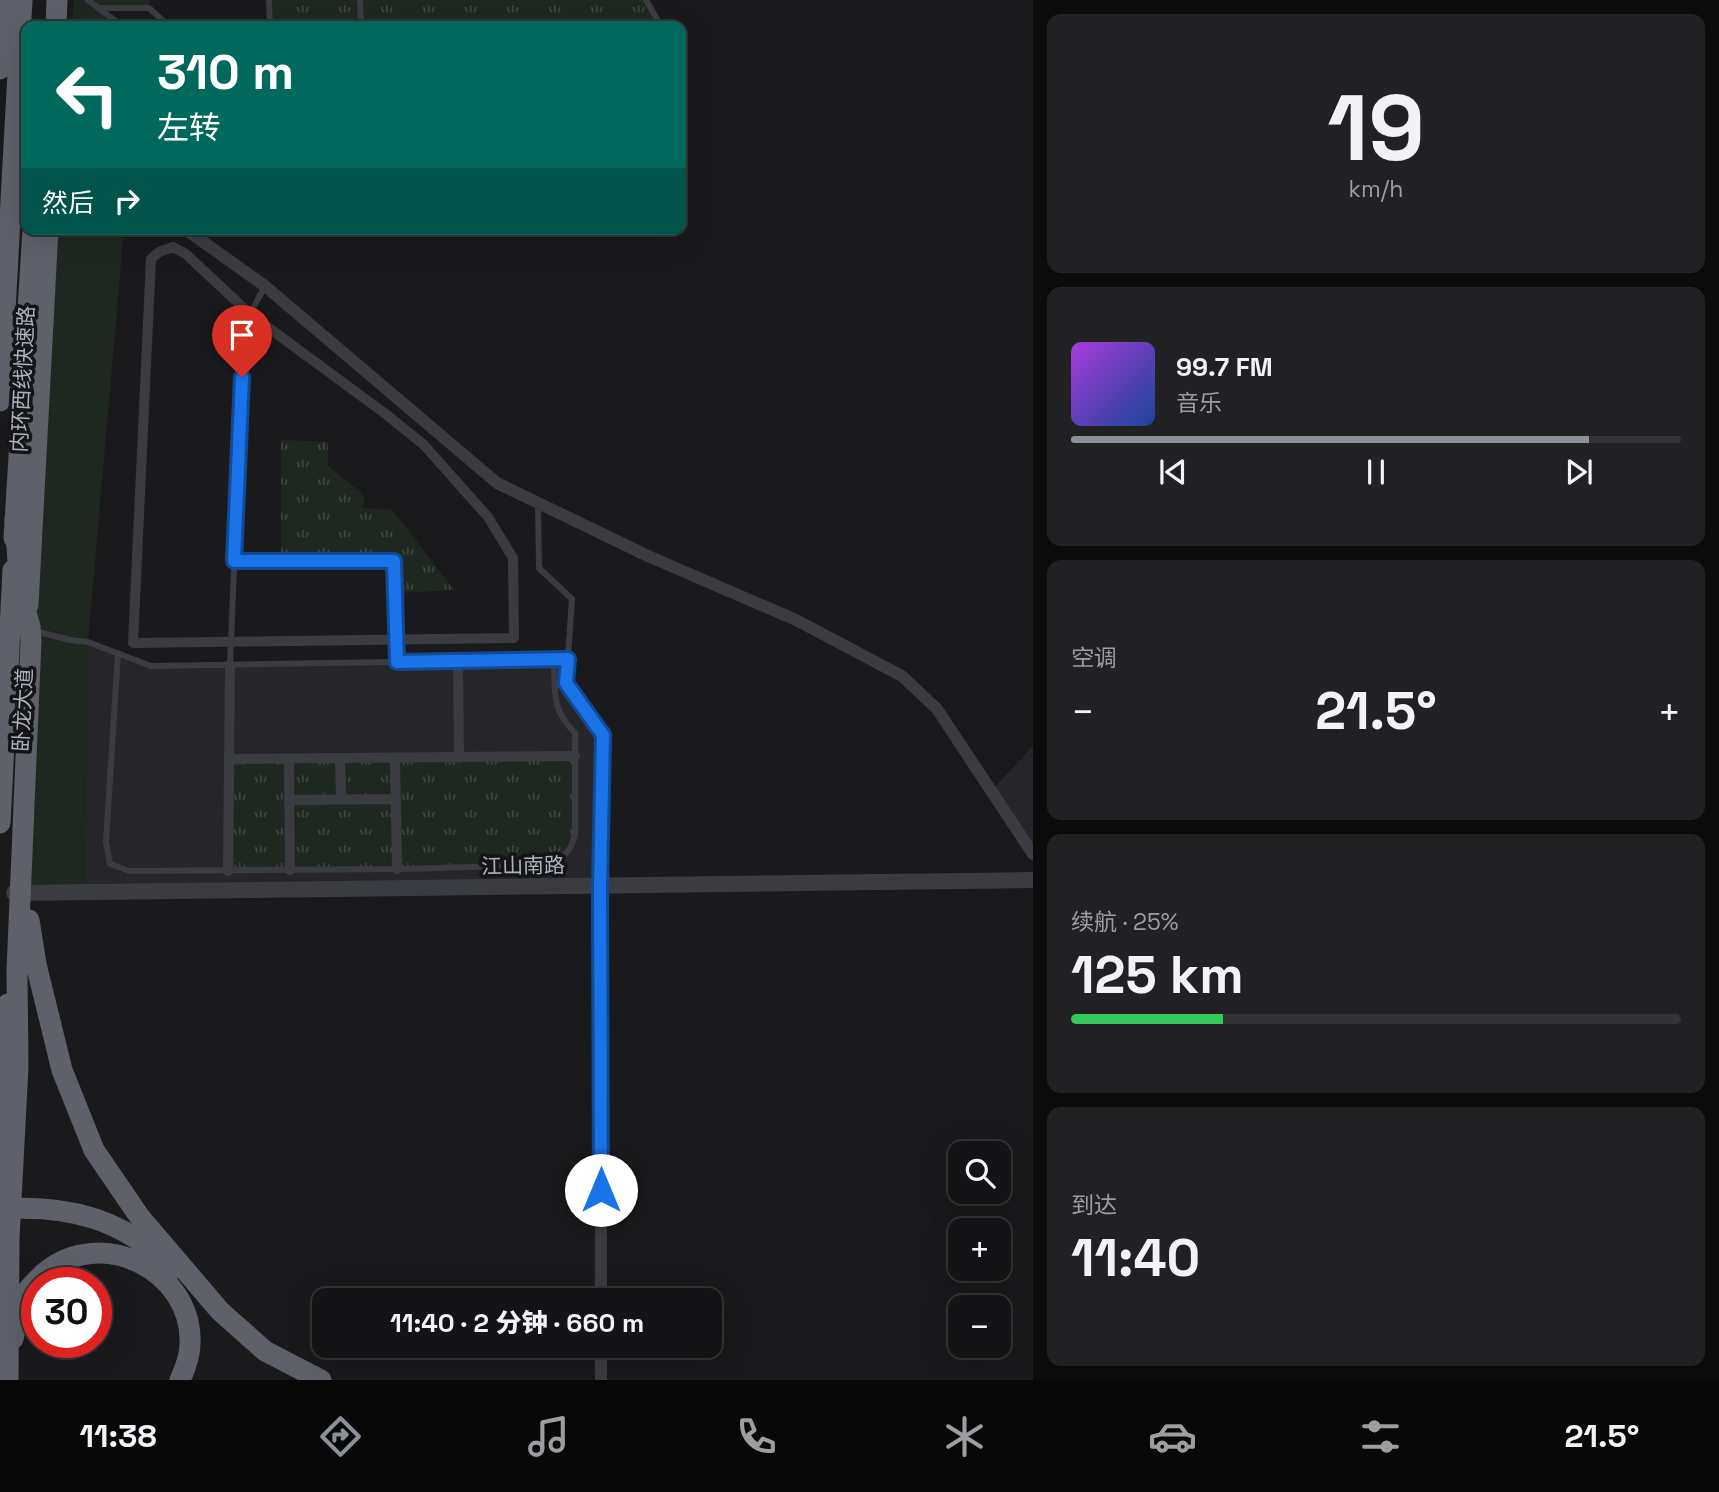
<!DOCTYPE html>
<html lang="zh">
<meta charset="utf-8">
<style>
body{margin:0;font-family:"Space Grotesk","Noto Sans SC",sans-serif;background:#212123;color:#f1f3f6;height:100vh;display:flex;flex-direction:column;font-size:26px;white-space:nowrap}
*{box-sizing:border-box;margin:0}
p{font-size:23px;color:#9d9ea1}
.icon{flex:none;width:38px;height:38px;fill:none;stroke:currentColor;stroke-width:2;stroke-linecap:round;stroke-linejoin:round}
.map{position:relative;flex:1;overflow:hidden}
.panel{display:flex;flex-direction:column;gap:14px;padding:14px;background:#0b0b0c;width:686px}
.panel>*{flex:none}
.hud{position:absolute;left:21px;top:21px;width:665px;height:214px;border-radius:14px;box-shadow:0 7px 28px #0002,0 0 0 2px #333335;background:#00695c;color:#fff;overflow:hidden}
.buttons{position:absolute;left:948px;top:1141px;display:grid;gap:14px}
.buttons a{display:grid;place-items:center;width:63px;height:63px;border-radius:14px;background:#141416;box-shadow:0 7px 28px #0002,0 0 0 2px #333335;font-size:35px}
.speed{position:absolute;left:21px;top:1267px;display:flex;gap:14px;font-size:35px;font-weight:700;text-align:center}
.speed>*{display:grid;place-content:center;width:91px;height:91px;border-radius:50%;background:#141416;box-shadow:0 7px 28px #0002,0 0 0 2px #333335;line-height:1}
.speed .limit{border:10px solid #d22;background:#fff;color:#111}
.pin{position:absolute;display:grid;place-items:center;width:60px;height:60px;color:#fff;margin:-72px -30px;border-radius:50% 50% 50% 0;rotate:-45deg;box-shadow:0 0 7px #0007}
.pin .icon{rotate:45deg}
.me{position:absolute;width:77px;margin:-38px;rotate:0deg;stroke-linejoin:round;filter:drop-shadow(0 0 5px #0008)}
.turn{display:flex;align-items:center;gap:24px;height:147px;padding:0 21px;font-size:32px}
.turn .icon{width:91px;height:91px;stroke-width:2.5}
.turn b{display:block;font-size:49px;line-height:60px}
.then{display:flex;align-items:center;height:66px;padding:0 21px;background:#0003;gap:14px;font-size:26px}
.big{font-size:52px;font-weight:800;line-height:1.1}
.panel .widget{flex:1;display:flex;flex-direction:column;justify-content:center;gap:10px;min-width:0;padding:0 24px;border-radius:14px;background:#212123}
.panel .dial{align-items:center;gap:0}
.dial b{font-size:91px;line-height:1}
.song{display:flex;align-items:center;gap:21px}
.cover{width:84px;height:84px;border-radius:10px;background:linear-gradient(135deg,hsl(280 70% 55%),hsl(220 70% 35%))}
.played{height:7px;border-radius:4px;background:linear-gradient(90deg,#8c9099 85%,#333335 85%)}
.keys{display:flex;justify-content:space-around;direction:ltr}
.heat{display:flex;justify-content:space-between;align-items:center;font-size:38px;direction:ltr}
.charge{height:10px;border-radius:5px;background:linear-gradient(90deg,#34c759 25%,#333335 0)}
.trip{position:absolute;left:312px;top:1288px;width:410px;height:70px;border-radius:14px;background:#141416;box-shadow:0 7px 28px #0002,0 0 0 2px #333335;font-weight:800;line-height:70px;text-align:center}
.tab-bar{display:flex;height:112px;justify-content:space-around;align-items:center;background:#080809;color:#9d9ea1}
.tab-bar .icon{width:49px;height:49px}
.tab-bar .active{color:#8c9099}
.tab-bar b{font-size:32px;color:#f1f3f6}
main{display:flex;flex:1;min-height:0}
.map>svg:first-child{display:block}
</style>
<main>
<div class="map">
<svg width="1033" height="1380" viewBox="0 0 1033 1380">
<defs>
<pattern id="grass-tufts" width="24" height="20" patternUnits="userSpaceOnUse" patternTransform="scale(1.75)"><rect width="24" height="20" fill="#1f2820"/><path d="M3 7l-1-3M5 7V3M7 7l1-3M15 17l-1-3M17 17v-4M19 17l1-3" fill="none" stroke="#3d453e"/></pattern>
</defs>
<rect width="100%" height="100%" fill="#1a1a1d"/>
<!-- built -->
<path fill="#26262a" d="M 88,642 L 152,666 L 568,659 L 566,683 L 603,735 L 601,886 L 84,894 Z
M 1033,746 L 1033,854 L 991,791 Z"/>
<!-- grass -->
<path fill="url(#grass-tufts)" d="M 269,0 L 646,0 L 661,26 L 270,26 Z
M 281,440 L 328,442 L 328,466 L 364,495 L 363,508 L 392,510 L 454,590 L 395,593 L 394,562 L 281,561 Z
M 575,756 L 573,847 L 544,865 L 228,871 L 229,759 Z"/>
<!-- park -->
<path fill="#1f2820" d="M 74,0 L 149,0 L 149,8 L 99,8 L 122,26 L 72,26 Z
M 59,229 L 124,229 L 88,642 L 84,894 L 14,893 Z"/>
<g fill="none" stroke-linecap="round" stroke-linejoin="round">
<!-- service -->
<path stroke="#3a3c42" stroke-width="6" d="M 88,0 L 122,26
M 269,0 L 270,26
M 360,0 L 361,26
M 646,0 L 661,26
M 98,8 L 149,8 L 169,26
M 681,55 L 684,60 L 681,69
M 538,503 L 539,568 L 572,599 L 566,683 L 603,735 L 601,884
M 235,561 L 393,561 L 397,662
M 35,631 L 70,640 L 88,642 L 151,666 L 568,659
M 118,653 L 106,842 L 110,864 L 130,871 L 403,869 L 544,865 C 562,858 571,854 575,834 L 575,733 C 551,709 555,692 554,660
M 230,665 L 244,325 L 265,286"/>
<!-- pedestrian -->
<path stroke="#3a3c42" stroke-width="10" d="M 173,247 L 186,254 L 250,314 L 387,415 L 424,445 L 488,517 L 513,558 L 514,638 L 133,643 L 151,259 L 159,252 Z
M 458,661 L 459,758
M 395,758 L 397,869
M 229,759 L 575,756
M 340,759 L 341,799
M 289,760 L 290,870
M 289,800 L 396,799
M 228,871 L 230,665"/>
<!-- minor -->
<path stroke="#3a3c42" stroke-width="12" d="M 185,229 L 265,286 L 497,483 L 648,556 L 796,620 L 902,676 L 937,709 L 1033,854
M 601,886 L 601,1300
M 601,1346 L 601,1380"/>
<!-- tertiary -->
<path stroke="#3a3c42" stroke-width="16" d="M 14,893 L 1033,880"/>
<!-- trunk -->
<path stroke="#5e606a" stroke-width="21" d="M 56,26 L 57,0
M 0,69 L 4,0
M 0,401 L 22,0
M 14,538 L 33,229
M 28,605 L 48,229
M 0,823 L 13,570
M 0,1191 L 8,1004
M 0,1209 C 72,1204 122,1220 175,1268
M 13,1339 C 16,1327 17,1313 21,1302 C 25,1291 36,1281 44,1273 C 101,1225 193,1270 190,1344 C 190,1356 185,1369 180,1380"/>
<!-- trunk-bridge -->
<path stroke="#5e606a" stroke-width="21" d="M 29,920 L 36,964 L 62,1070 L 94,1150 L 139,1216 L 220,1311 L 265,1351 L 321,1380
M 8,1380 L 9,1238 L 18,1067 L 17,971 L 31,640 L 30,627 L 20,590 L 15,519"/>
</g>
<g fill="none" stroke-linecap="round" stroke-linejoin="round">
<defs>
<path id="route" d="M 242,377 L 234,561 L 394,561 L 397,662 L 568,659 L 566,683 L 603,735 L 600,886 L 601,1190"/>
</defs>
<!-- route casing -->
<use href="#route" stroke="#114b97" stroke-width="18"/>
<!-- route -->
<use href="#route" stroke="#1a73e8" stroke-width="12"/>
</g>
<g text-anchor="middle" stroke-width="7" stroke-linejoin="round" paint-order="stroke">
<!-- street labels -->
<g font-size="21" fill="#abb1bd" stroke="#151518">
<text transform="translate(23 379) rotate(-87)" y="7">内环西线快速路</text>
<text transform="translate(23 710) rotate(-87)" y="7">卧龙大道</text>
<text transform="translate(523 866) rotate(-1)" y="7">江山南路</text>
</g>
</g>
</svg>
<div class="buttons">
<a><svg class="icon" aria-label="search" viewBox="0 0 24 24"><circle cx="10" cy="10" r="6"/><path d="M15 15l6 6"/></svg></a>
<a>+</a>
<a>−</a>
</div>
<div class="speed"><div class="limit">30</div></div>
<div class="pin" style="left:242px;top:377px;background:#d93025"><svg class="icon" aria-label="arrive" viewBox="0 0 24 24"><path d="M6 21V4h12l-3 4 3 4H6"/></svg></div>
<svg class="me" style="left:601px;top:1190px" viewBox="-20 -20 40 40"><circle r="19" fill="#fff"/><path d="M0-13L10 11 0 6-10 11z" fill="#1a73e8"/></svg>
<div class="trip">11:40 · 2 分钟 · 660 m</div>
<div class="hud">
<div class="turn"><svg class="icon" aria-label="left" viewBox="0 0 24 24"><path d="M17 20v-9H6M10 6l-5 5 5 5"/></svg><div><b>310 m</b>左转</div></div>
<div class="then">然后<svg class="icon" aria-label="right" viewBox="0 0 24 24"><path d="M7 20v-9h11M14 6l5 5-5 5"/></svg></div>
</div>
</div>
<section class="panel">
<div class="widget dial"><b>19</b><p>km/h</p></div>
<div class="widget">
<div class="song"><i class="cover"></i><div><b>99.7 FM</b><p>音乐</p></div></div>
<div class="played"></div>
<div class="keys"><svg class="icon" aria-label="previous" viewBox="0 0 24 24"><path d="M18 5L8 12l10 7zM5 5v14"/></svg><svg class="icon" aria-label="pause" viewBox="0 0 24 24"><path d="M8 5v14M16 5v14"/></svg><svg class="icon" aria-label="next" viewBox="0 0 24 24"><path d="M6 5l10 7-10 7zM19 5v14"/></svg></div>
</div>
<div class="widget"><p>空调</p>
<div class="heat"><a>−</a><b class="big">21.5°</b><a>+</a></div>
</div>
<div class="widget"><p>续航 · 25%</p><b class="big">125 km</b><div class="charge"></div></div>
<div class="widget"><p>到达</p><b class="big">11:40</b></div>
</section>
</main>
<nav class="tab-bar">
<b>11:38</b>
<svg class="icon active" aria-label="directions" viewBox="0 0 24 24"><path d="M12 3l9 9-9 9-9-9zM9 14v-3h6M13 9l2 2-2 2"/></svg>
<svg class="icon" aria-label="music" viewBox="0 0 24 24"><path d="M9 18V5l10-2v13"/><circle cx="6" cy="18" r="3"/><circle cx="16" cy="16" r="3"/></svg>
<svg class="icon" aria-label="phone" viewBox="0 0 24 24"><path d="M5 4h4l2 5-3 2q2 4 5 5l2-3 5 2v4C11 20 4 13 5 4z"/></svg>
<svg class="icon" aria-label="climate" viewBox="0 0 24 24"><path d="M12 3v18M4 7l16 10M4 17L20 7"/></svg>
<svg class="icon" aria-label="car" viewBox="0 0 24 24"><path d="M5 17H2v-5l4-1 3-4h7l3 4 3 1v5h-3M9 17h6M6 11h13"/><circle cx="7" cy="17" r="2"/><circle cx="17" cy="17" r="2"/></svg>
<svg class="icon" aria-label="filters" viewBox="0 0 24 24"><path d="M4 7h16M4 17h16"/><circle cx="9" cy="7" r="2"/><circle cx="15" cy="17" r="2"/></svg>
<b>21.5°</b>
</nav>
